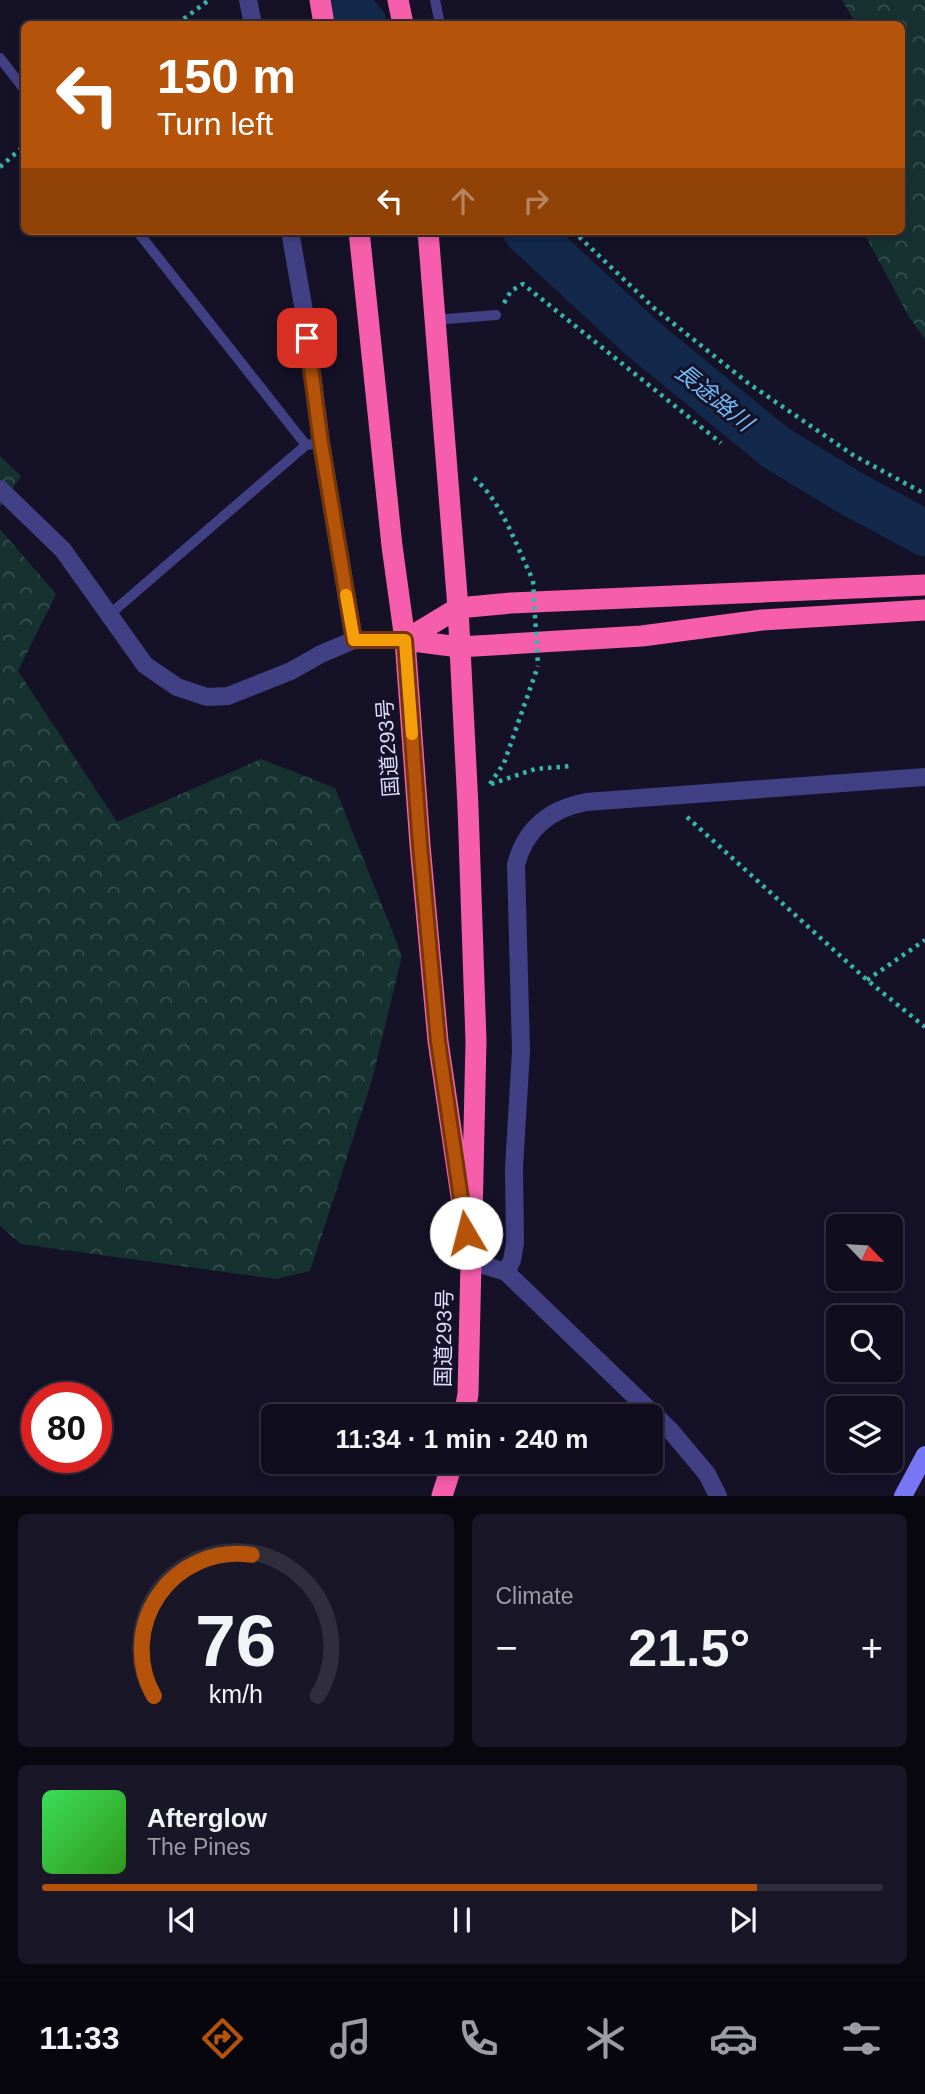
<!DOCTYPE html>
<meta charset="utf-8">
<style>
body{margin:0;font-family:Arial,"Noto Sans JP",sans-serif;background:#191727;color:#f1f3f6;height:100vh;display:flex;flex-direction:column;font-size:26px;white-space:nowrap}
*{box-sizing:border-box;margin:0}
p{font-size:23px;color:#9c9ca4}
.icon{flex:none;width:38px;height:38px;fill:none;stroke:currentColor;stroke-width:2;stroke-linecap:round;stroke-linejoin:round}
.map{position:relative;height:1496px;overflow:hidden}
.panel{display:flex;flex-direction:column;gap:18px;padding:18px;background:#090810;flex:1}
.panel>*{flex:none}
.guide{position:absolute;left:21px;top:21px;width:884px;height:214px;border-radius:10px;box-shadow:0 4px 10px #0003,0 0 0 2px #302e3c;background:#b45309;color:#fff;overflow:hidden}
.needle{width:46px;rotate:115deg}
.buttons{position:absolute;left:826px;top:1214px;display:grid;gap:14px}
.buttons a{display:grid;place-items:center;width:77px;height:77px;border-radius:10px;background:#100e1e;box-shadow:0 4px 10px #0003,0 0 0 2px #302e3c;font-size:35px}
.speed{position:absolute;left:21px;top:1382px;display:flex;gap:14px;font-size:35px;font-weight:700;text-align:center}
.speed>*{display:grid;place-content:center;width:91px;height:91px;border-radius:50%;background:#100e1e;box-shadow:0 4px 10px #0003,0 0 0 2px #302e3c;line-height:1}
.speed .limit{border:10px solid #d22;background:#fff;color:#111}
.pin{position:absolute;display:grid;place-items:center;width:60px;height:60px;color:#fff;margin:-30px;border-radius:14px;box-shadow:0 4px 10px #0006}
.me{position:absolute;width:77px;margin:-38px;rotate:352deg;stroke-linejoin:round;filter:drop-shadow(0 0 5px #0008)}
.turn{display:flex;align-items:center;gap:24px;height:147px;padding:0 21px;font-size:32px}
.turn .icon{width:91px;height:91px;stroke-width:2.5}
.turn b{display:block;font-size:49px;line-height:60px}
.lanes{display:flex;align-items:center;height:66px;padding:0 21px;background:#0003;justify-content:center;gap:35px;direction:ltr}
.lanes .off{opacity:.35}
.big{font-size:52px;font-weight:700;line-height:1.1}
.panel .widget{flex:1;display:flex;flex-direction:column;justify-content:center;gap:10px;min-width:0;padding:0 24px;border-radius:10px;background:#191727}
.panel .dial{align-items:center;gap:0}
.dial svg{height:182px;overflow:visible;fill:none;stroke:#302e3c;stroke-width:7;stroke-linecap:round;text-anchor:middle}
.dial text{fill:#f1f3f6;stroke:none}
.song{display:flex;align-items:center;gap:21px}
.cover{width:84px;height:84px;border-radius:10px;background:linear-gradient(135deg,hsl(130 70% 55%),hsl(110 70% 35%))}
.played{height:7px;border-radius:4px;background:linear-gradient(90deg,#b45309 85%,#302e3c 85%)}
.keys{display:flex;justify-content:space-around;direction:ltr}
.heat{display:flex;justify-content:space-between;align-items:center;font-size:38px;direction:ltr}
.panel .tiles{flex:1;display:grid;gap:18px;grid-template-columns:1fr 1fr}
.widget:last-child{grid-column:span 2}
.trip{position:absolute;left:261px;top:1404px;width:402px;height:70px;border-radius:10px;background:#100e1e;box-shadow:0 4px 10px #0003,0 0 0 2px #302e3c;font-weight:700;line-height:70px;text-align:center}
.tab-bar{display:flex;height:112px;justify-content:space-around;align-items:center;background:#06060c;color:#9c9ca4}
.tab-bar .icon{width:49px;height:49px}
.tab-bar .on{color:#b45309}
.tab-bar b{font-size:32px;color:#f1f3f6}
.map>svg:first-child{display:block}
</style>
<div class="map">
<svg width="925" height="1496" viewBox="0 0 925 1496">
<defs>
<pattern id="forest-crowns" width="20" height="18" patternUnits="userSpaceOnUse" patternTransform="scale(1.75)"><rect width="20" height="18" fill="#153231"/><path d="M2 6a3 3 0 1 1 6 0M12 15a3 3 0 1 1 6 0" fill="none" stroke="#374f50"/></pattern>
</defs>
<rect width="100%" height="100%" fill="#151228"/>
<!-- forest -->
<path fill="url(#forest-crowns)" d="M 842,0 L 925,0 L 925,339 L 909,317 L 863,231 L 901,231 L 901,24 L 848,24 L 855,22 Z
M 0,456 L 21,476 L 0,507 Z
M 0,529 L 56,594 L 18,671 L 117,822 L 261,759 L 335,788 L 402,956 L 372,1080 L 310,1271 L 276,1279 L 21,1244 L 0,1226 Z"/>
<g fill="none" stroke-linecap="round" stroke-linejoin="round">
<!-- river -->
<path stroke="#12294c" stroke-width="46" d="M 344,0 L 364,24
M 526,231 L 642,338 L 775,447 L 847,491 L 925,533"/>
<!-- path -->
<path stroke="#37b5ab" stroke-width="4.5" stroke-dasharray="3.5 5" stroke-linecap="butt" d="M 177,24 L 209,0
M 0,167 L 24,146
M 573,231 L 654,308 L 748,383 L 853,455 L 925,494
M 504,303 L 511,291 L 523,284 L 721,443
M 474,478 C 503,503 516,546 533,580
M 490,784 L 504,763 L 538,666
M 491,784 L 535,769 L 571,766
M 687,817 L 867,980 L 925,1027
M 867,980 L 925,940"/>
<!-- lane -->
<path stroke="#414085" stroke-width="10" d="M 435,0 L 440,24
M 0,58 L 24,89
M 137,231 L 306,445
M 434,320 L 496,315
M 109,615 L 306,445 L 321,443"/>
<!-- street -->
<path stroke="#414085" stroke-width="18" d="M 248,0 L 253,24
M 290,231 L 304,311 L 321,443 L 354,640 L 405,640
M 0,489 L 63,550 L 145,665 L 177,687 L 207,697 L 228,696 L 291,671 L 321,654 L 354,640
M 470,1261 L 506,1272 L 671,1431 L 707,1474 L 718,1496
M 506,1272 L 512,1260 L 515,1243 L 514,1168 L 521,1051 L 516,865 C 525,829 550,809 586,802 L 925,777"/>
<!-- secondary -->
<path stroke="#7878f7" stroke-width="18" d="M 903,1496 L 925,1455"/>
<!-- highway -->
<path stroke="#f65daa" stroke-width="21" d="M 320,0 L 324,24
M 398,0 L 403,24
M 359,231 L 392,546 L 405,640 L 420,845 L 438,1041 L 462,1203
M 428,231 L 458,608 L 468,807 L 476,1041 L 468,1394 L 464,1416
M 405,640 L 458,608 L 511,603 L 925,585
M 405,640 L 459,647 L 642,636 L 762,620 L 925,610
M 442,1496 L 453,1461"/>
<!-- path-bridge -->
<path stroke="#37b5ab" stroke-width="4.5" stroke-dasharray="3.5 5" stroke-linecap="butt" d="M 533,581 L 538,666"/>
</g>
<g fill="none" stroke-linecap="round" stroke-linejoin="round">
<defs>
<path id="route" d="M 307,338 L 321,443 L 354,640 L 405,640 L 420,845 L 438,1041 L 466,1233"/>
</defs>
<!-- route casing -->
<use href="#route" stroke="#753606" stroke-width="18"/>
<!-- route -->
<use href="#route" stroke="#b45309" stroke-width="12"/>
<!-- slow -->
<path stroke="#f59e0b" stroke-width="12" d="M 346,595 L 354,640 L 405,640 L 412,734"/>
</g>
<g text-anchor="middle" stroke-width="6" stroke-linejoin="round" paint-order="stroke">
<!-- street labels -->
<g font-size="21" fill="#dedbfd" stroke="#151228">
<text transform="translate(388 748) rotate(-94)" y="7">国道293号</text>
<text transform="translate(444 1338) rotate(-89)" y="7">国道293号</text>
</g>
<!-- water labels -->
<g font-size="23" font-style="italic" fill="#6fbbf7" stroke="#151228">
<text transform="translate(714 397) rotate(39)" y="8">長途路川</text>
</g>
</g>
</svg>
<div class="buttons">
<a><svg class="needle" viewBox="-14 -14 28 28"><path d="M0-13l5 13h-10z" fill="#e53935"/><path d="M0 13l5-13h-10z" fill="#9c9ca4"/></svg></a>
<a><svg class="icon" aria-label="search" viewBox="0 0 24 24"><circle cx="10" cy="10" r="6"/><path d="M15 15l6 6"/></svg></a>
<a><svg class="icon" aria-label="layers" viewBox="0 0 24 24"><path d="M12 4l9 5-9 5-9-5zM3 14l9 5 9-5"/></svg></a>
</div>
<div class="speed"><div class="limit">80</div></div>
<div class="pin" style="left:307px;top:338px;background:#d93025"><svg class="icon" aria-label="arrive" viewBox="0 0 24 24"><path d="M6 21V4h12l-3 4 3 4H6"/></svg></div>
<svg class="me" style="left:466px;top:1233px" viewBox="-20 -20 40 40"><circle r="19" fill="#fff"/><path d="M0-13L10 11 0 6-10 11z" fill="#b45309"/></svg>
<div class="trip">11:34 · 1 min · 240 m</div>
<div class="guide">
<div class="turn"><svg class="icon" aria-label="left" viewBox="0 0 24 24"><path d="M17 20v-9H6M10 6l-5 5 5 5"/></svg><div><b>150 m</b>Turn left</div></div>
<div class="lanes"><svg class="icon" aria-label="left" viewBox="0 0 24 24"><path d="M17 20v-9H6M10 6l-5 5 5 5"/></svg><svg class="icon off" aria-label="ahead" viewBox="0 0 24 24"><path d="M12 20V5M6 11l6-6 6 6"/></svg><svg class="icon off" aria-label="right" viewBox="0 0 24 24"><path d="M7 20v-9h11M14 6l5 5-5 5"/></svg></div>
</div>
</div>
<section class="panel">
<div class="tiles">
<div class="widget dial"><svg viewBox="0 0 100 80">
<path d="M14 69A42 42 0 1 1 86 69"/>
<path d="M14 69A42 42 0 0 1 57 7" stroke="#b45309"/>
<text x="50" y="56" font-size="32" font-weight="700">76</text>
<text x="50" y="72" font-size="11">km/h</text>
</svg></div>
<div class="widget"><p>Climate</p>
<div class="heat"><a>−</a><b class="big">21.5°</b><a>+</a></div>
</div>
<div class="widget">
<div class="song"><i class="cover"></i><div><b>Afterglow</b><p>The Pines</p></div></div>
<div class="played"></div>
<div class="keys"><svg class="icon" aria-label="previous" viewBox="0 0 24 24"><path d="M18 5L8 12l10 7zM5 5v14"/></svg><svg class="icon" aria-label="pause" viewBox="0 0 24 24"><path d="M8 5v14M16 5v14"/></svg><svg class="icon" aria-label="next" viewBox="0 0 24 24"><path d="M6 5l10 7-10 7zM19 5v14"/></svg></div>
</div>
</div>
</section>
<nav class="tab-bar">
<b>11:33</b>
<svg class="icon on" aria-label="directions" viewBox="0 0 24 24"><path d="M12 3l9 9-9 9-9-9zM9 14v-3h6M13 9l2 2-2 2"/></svg>
<svg class="icon" aria-label="music" viewBox="0 0 24 24"><path d="M9 18V5l10-2v13"/><circle cx="6" cy="18" r="3"/><circle cx="16" cy="16" r="3"/></svg>
<svg class="icon" aria-label="phone" viewBox="0 0 24 24"><path d="M5 4h4l2 5-3 2q2 4 5 5l2-3 5 2v4C11 20 4 13 5 4z"/></svg>
<svg class="icon" aria-label="climate" viewBox="0 0 24 24"><path d="M12 3v18M4 7l16 10M4 17L20 7"/></svg>
<svg class="icon" aria-label="car" viewBox="0 0 24 24"><path d="M5 17H2v-5l4-1 3-4h7l3 4 3 1v5h-3M9 17h6M6 11h13"/><circle cx="7" cy="17" r="2"/><circle cx="17" cy="17" r="2"/></svg>
<svg class="icon" aria-label="filters" viewBox="0 0 24 24"><path d="M4 7h16M4 17h16"/><circle cx="9" cy="7" r="2"/><circle cx="15" cy="17" r="2"/></svg>
</nav>
